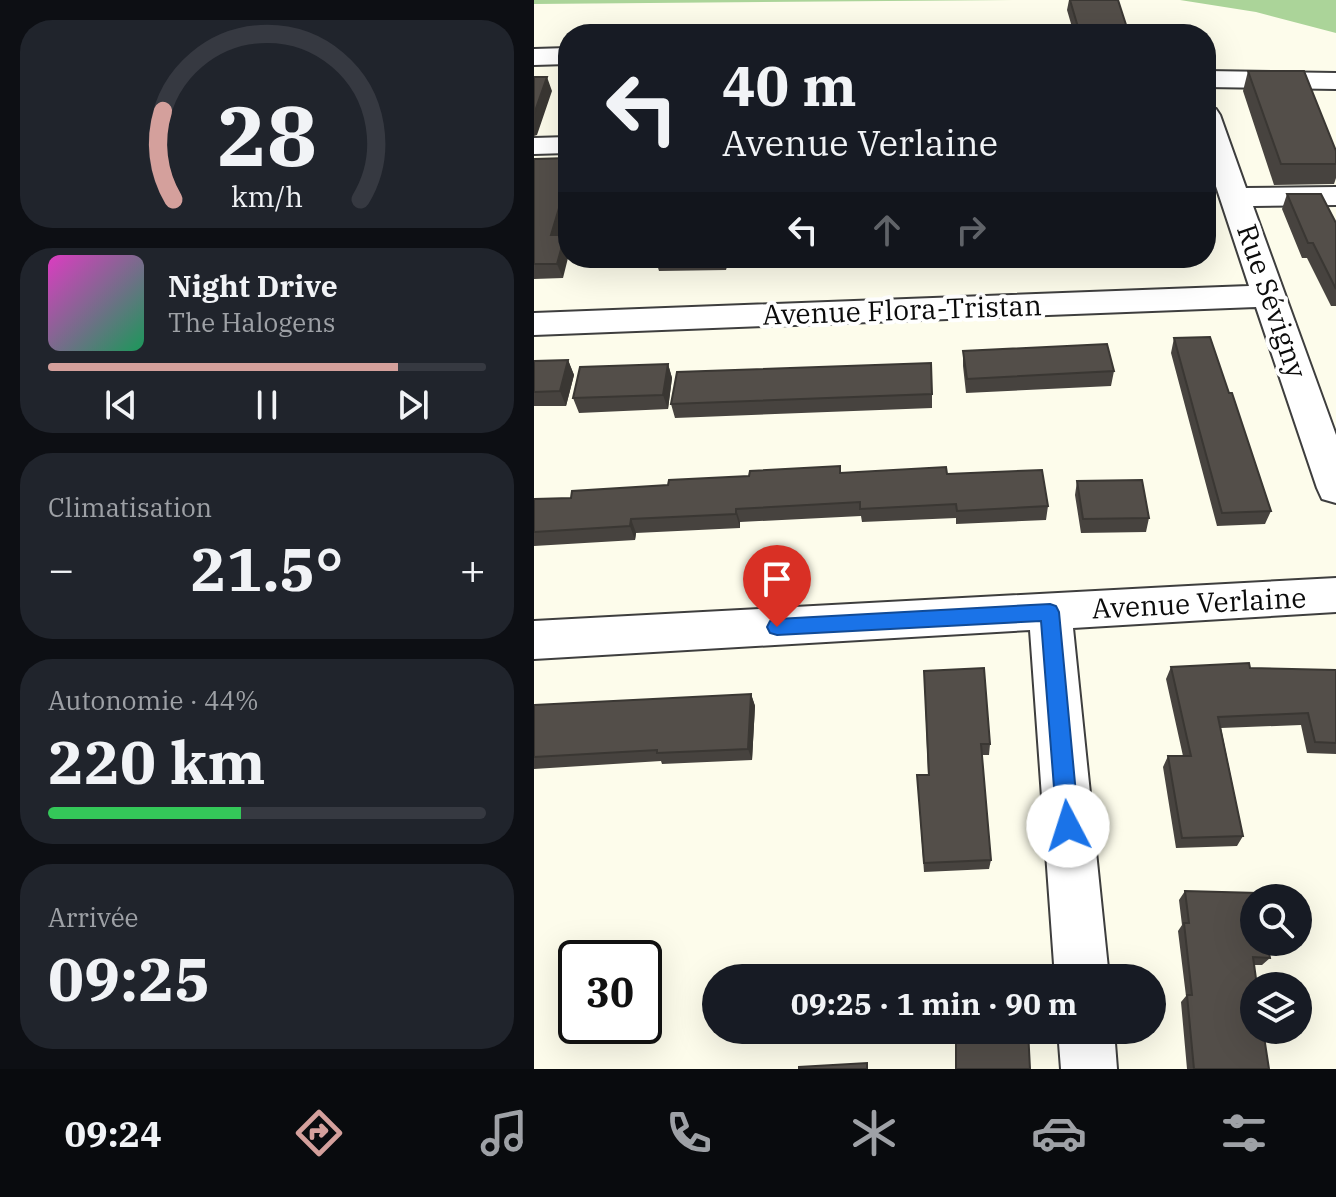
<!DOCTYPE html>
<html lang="fr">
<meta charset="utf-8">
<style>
body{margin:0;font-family:"IBM Plex Serif",serif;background:#20242c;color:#f1f3f6;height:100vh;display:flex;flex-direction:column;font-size:30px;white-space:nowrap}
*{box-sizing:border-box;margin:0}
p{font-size:26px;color:#9ea1a6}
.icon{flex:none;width:44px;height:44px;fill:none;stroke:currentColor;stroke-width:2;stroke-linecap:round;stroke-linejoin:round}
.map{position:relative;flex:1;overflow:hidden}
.drawer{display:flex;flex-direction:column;gap:20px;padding:20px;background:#0d0f14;width:534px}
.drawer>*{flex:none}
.banner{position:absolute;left:24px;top:24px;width:658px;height:244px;border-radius:32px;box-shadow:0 8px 32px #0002;background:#171b24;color:#f1f3f6;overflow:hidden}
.buttons{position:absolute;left:706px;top:884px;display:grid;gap:16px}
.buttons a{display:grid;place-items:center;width:72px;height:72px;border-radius:50%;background:#171b24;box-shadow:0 8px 32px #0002;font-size:40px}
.speed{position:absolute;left:24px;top:940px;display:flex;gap:16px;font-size:40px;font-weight:700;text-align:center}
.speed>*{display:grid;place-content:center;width:104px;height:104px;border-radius:50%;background:#171b24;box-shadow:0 8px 32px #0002;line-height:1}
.speed .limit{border:4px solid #111;border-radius:12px;background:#fff;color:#111}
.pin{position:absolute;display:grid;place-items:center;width:68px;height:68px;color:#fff;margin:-82px -34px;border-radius:50% 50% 50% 0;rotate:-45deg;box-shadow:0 0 8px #0007}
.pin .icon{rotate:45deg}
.me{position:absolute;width:88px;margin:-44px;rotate:355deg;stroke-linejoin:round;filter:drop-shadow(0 0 6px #0008)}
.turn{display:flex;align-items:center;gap:28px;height:168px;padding:0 32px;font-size:36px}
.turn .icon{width:104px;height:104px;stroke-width:2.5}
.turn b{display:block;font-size:56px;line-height:68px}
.lanes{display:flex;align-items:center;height:76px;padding:0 32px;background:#0003;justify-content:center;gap:40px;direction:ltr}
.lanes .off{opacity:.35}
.big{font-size:60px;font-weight:700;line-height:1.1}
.drawer .tile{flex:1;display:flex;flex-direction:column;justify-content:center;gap:12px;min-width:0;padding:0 28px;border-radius:32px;background:#20242c}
.drawer .dial{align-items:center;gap:0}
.dial svg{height:208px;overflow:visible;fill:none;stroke:#363941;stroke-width:7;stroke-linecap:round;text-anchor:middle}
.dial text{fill:#f1f3f6;stroke:none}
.song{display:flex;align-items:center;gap:24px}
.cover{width:96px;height:96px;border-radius:12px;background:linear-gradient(135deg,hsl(310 70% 55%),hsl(150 70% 35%))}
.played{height:8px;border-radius:4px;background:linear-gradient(90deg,#d4a09c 80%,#363941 80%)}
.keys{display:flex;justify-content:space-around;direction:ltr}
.heat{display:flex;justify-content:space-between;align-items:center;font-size:44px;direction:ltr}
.charge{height:12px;border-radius:6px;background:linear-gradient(90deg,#34c759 44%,#363941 0)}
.trip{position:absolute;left:168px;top:964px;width:464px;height:80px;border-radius:40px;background:#171b24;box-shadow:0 8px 32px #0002;font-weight:700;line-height:80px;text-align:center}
.tabs{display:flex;height:128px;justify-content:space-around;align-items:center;background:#090b0e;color:#9ea1a6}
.tabs .icon{width:56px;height:56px}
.tabs .current{color:#d4a09c}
.tabs b{font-size:36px;color:#f1f3f6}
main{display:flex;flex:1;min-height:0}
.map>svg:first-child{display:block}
</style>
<main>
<section class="drawer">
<div class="tile dial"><svg viewBox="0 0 100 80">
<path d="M14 69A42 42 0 1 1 86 69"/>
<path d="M14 69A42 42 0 0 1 10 35" stroke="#d4a09c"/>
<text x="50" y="56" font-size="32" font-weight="700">28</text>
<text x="50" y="72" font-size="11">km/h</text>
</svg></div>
<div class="tile">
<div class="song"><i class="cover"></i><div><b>Night Drive</b><p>The Halogens</p></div></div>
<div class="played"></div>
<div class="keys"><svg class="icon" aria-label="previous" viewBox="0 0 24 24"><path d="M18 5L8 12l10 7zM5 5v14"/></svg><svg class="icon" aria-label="pause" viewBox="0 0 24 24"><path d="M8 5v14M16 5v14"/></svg><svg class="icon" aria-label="next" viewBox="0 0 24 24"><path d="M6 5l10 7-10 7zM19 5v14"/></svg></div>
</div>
<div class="tile"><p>Climatisation</p>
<div class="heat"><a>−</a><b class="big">21.5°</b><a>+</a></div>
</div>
<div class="tile"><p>Autonomie · 44%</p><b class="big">220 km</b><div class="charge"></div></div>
<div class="tile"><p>Arrivée</p><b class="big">09:25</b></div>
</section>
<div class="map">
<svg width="802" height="1069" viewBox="0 0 802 1069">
<rect width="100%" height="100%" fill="#fdfceb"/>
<!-- forest -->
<path fill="#abd499" d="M 0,0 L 479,0 L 0,4 Z
M 646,0 L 802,0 L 802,33 L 722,12 Z"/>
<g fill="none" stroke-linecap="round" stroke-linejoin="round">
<defs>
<path id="minor" d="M 34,48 L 34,64 L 0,65 L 0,49 Z
M 672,71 L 802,73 L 802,89 L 672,87 Z
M 672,107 L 682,109 L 686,115 L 712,188 L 802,187 L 802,205 L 719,206 L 802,435 L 802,503 L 788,499 L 783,488 L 722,307 L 0,335 L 0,313 L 715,286 L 672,156 Z
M 34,137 L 34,153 L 0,154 L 0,138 Z
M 802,578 L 802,612 L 539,628 L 575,978 L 521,978 L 496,630 L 0,659 L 0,621 Z
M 524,1030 L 580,1030 L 583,1069 L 527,1069 Z"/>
</defs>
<!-- minor casing -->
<use href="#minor" stroke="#3e3e3e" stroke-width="4"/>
<!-- minor -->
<use href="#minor" fill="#fff" fill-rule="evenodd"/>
</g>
<!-- wall -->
<path fill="#47433f" d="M 535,0 L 584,0 L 595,34 L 540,34 L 533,10 Z
M 714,71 L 802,151 L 802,178 L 800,184 L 740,185 L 709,91 Z
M 0,159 L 34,210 L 27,235 L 29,278 L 0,279 Z
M 753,194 L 802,223 L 802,306 L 797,306 L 773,258 L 768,258 L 748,209 Z
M 121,258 L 194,258 L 192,270 L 125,271 Z
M 344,258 L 543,258 L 543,261 L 344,264 Z
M 640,338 L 695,393 L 737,511 L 731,524 L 683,526 L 637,353 Z
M 429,351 L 580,371 L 577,386 L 432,393 L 429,366 Z
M 34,360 L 40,375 L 32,406 L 0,406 L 0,361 Z
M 134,364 L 138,378 L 134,409 L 45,413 L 39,398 Z
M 398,394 L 398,408 L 141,418 L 137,404 Z
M 306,466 L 307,473 L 413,474 L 514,506 L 512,520 L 422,524 L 422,518 L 328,522 L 327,516 L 206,522 L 206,528 L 102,533 L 101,540 L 0,546 L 0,499 L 37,498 L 134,485 Z
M 543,481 L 615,518 L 612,532 L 547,533 L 541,495 Z
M 637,667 L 802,670 L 802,754 L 773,753 L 767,725 L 687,728 L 709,836 L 703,846 L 642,848 L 629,767 L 634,756 L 649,756 L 632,679 Z
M 390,671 L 456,744 L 455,755 L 448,755 L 457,860 L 455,869 L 390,872 L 383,775 L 394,775 Z
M 217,694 L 221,706 L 218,760 L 128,764 L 127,761 L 0,769 L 0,705 Z
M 651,891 L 736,958 L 728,965 L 720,965 L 735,1069 L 653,1069 L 647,1002 L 652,996 L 644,931 L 648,925 L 645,900 Z"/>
<!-- shaded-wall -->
<path fill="#3a3733" d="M 13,77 L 18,91 L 3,135 L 0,136 L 0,114 Z
M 34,178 L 34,210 L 23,250 L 17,235 Z
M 31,235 L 34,242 L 34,258 L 29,278 L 23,264 Z
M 189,258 L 194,258 L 192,270 Z
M 34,360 L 40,375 L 32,406 L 26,391 Z
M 134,364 L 138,378 L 134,409 L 129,395 Z
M 202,509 L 206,522 L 206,528 L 202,514 Z
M 97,519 L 102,533 L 101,540 L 96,526 Z
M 217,694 L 221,706 L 218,760 L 214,749 Z"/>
<!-- building -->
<path fill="#534e49" stroke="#3a3733" stroke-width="2" d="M 536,0 L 584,0 L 595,34 L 546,34 Z
M 714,71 L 770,71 L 802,151 L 802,164 L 747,164 Z
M 0,77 L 13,77 L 0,114 Z
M 34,158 L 34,178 L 17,235 L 31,235 L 23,264 L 0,264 L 0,159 Z
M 753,194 L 787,194 L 802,223 L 802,289 L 779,243 L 774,243 Z
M 676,337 L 695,393 L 698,393 L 737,511 L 688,513 L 640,338 Z
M 573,344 L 580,371 L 433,379 L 429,351 Z
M 34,360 L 26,391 L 0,392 L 0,361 Z
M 397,363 L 398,394 L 137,404 L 143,372 Z
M 134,364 L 129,395 L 39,398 L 46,367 Z
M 306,466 L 306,473 L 412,467 L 413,474 L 508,470 L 514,506 L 423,511 L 422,504 L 326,509 L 326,502 L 202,509 L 202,514 L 97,519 L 96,526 L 0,532 L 0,499 L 37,498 L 38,491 L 134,485 L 135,480 L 215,476 L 216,471 Z
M 608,480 L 615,518 L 549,519 L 543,481 Z
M 715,663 L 716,668 L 802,670 L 802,743 L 781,742 L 774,713 L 684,717 L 709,836 L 648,838 L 634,756 L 657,756 L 637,667 Z
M 450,668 L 456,744 L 447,744 L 457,860 L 390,863 L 383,775 L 395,775 L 390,671 Z
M 217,694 L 214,749 L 123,753 L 123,750 L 0,757 L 0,705 Z
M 651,891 L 724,893 L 725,898 L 720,898 L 720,942 L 733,942 L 736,958 L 719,957 L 723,986 L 720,986 L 720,1030 L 729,1030 L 735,1069 L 660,1069 L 653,995 L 658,995 L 650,923 L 655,923 Z
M 422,1030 L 494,1030 L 496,1069 L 422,1069 Z
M 333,1063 L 333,1069 L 265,1069 L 265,1067 Z"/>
<!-- route -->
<path fill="#1a73e8" stroke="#114b97" stroke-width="2" d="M 516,604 L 522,606 L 525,612 L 545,826 L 542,833 L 534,836 L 526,833 L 523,826 L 507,621 L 243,635 L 236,633 L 233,627 L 236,621 L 243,619 Z"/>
<g text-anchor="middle" stroke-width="8" stroke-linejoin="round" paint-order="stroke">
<!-- street labels -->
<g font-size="28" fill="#0b0b0b" stroke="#fff">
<text transform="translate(738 301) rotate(71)" y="10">Rue Sévigny</text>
<text transform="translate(368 310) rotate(-2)" y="10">Avenue Flora-Tristan</text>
<text transform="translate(665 603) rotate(-3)" y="10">Avenue Verlaine</text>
</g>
</g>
</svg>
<div class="buttons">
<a><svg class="icon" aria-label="search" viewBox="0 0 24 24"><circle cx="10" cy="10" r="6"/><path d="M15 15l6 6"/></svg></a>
<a><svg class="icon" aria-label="layers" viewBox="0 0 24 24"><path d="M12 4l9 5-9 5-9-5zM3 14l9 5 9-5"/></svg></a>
</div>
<div class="speed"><div class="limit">30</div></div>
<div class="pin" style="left:243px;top:627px;background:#d93025"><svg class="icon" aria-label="arrive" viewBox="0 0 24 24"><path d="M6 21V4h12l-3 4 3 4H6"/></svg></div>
<svg class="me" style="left:534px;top:826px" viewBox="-20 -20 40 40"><circle r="19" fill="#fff"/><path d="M0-13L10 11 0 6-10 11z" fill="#1a73e8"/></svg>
<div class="trip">09:25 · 1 min · 90 m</div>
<div class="banner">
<div class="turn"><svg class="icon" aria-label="left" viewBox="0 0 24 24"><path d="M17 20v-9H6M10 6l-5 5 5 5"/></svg><div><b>40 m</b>Avenue Verlaine</div></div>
<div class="lanes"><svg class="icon" aria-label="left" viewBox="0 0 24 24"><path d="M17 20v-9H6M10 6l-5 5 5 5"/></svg><svg class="icon off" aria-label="ahead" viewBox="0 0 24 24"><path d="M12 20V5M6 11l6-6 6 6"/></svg><svg class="icon off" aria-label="right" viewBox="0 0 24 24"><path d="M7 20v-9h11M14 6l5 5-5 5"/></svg></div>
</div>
</div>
</main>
<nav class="tabs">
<b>09:24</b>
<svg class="icon current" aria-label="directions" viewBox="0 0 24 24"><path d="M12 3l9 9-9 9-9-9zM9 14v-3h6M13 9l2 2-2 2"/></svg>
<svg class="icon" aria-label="music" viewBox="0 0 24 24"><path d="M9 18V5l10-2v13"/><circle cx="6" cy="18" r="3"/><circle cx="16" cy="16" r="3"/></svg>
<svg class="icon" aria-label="phone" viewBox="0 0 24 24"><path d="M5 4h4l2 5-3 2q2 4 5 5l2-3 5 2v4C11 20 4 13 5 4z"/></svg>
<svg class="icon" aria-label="climate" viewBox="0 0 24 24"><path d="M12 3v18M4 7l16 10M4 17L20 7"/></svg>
<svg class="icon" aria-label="car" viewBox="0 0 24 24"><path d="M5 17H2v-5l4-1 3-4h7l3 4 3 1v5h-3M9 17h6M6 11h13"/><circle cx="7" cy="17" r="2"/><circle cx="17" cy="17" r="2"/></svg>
<svg class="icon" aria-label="filters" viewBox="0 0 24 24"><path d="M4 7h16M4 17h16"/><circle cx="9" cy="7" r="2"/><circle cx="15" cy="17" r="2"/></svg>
</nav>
